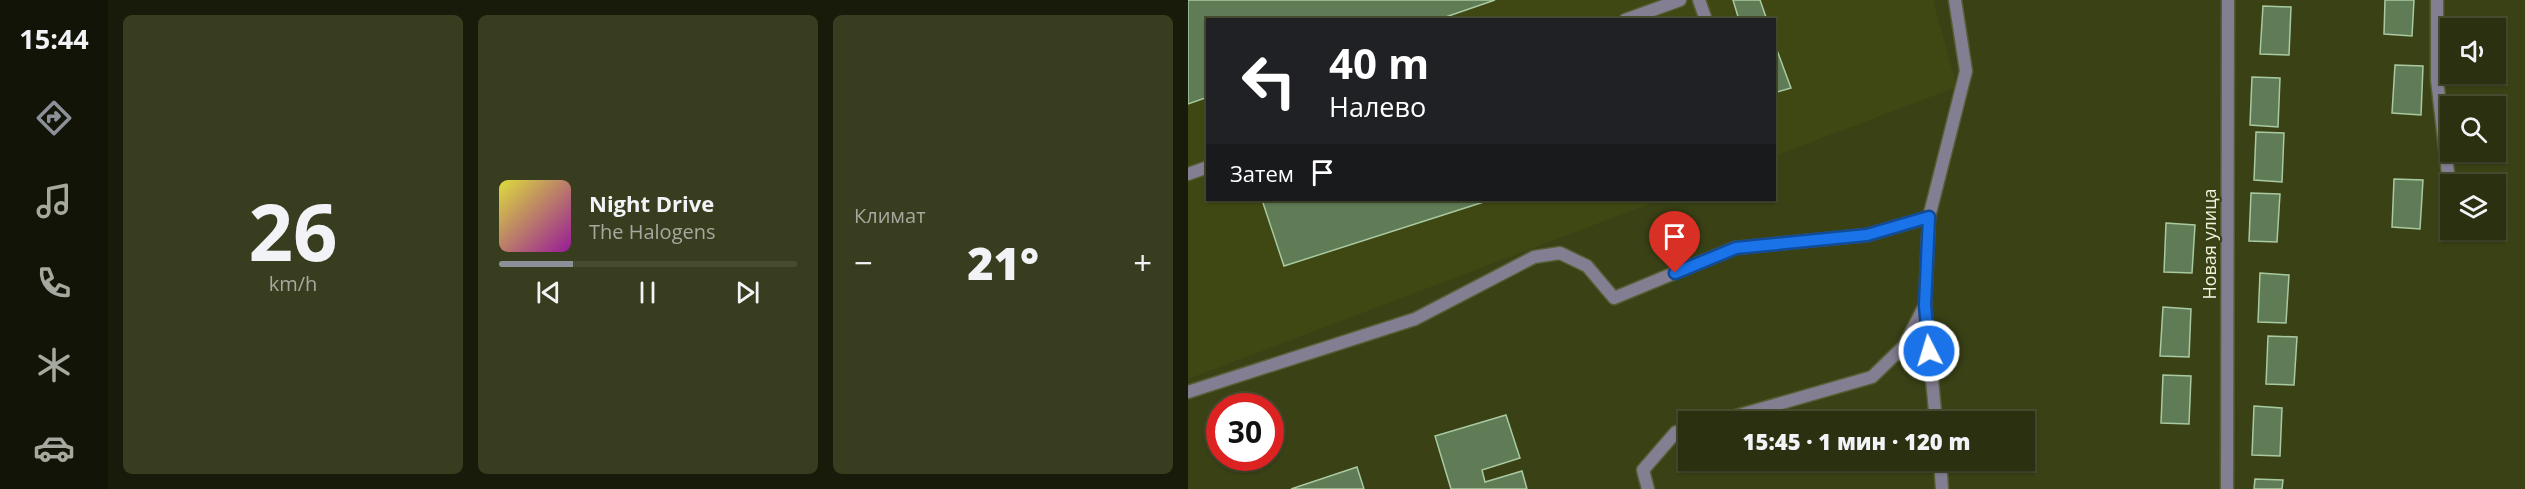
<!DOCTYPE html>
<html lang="ru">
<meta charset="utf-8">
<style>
body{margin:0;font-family:"Open Sans",sans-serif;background:#373d1e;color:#f1f3f6;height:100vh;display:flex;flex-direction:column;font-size:22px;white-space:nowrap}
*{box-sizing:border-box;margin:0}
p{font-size:20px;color:#a6a99f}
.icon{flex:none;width:33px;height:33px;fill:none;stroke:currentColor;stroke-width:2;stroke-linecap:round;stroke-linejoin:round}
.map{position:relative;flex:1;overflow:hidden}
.drawer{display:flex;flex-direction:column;gap:15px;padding:15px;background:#181b09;width:1080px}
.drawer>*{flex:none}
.guide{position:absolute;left:18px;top:18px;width:570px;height:183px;border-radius:0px;box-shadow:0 2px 4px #0004,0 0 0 2px #474c30;background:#202124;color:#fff;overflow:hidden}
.fabs{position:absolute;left:1252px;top:18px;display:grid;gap:12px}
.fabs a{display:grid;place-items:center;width:66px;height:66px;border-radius:0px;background:#2b3110;box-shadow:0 2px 4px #0004,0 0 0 2px #474c30;font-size:30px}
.speed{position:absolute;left:18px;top:393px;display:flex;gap:12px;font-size:30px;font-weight:700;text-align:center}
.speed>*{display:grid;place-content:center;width:78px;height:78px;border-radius:50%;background:#2b3110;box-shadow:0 2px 4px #0004,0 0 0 2px #474c30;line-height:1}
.speed .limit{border:9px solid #d22;background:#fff;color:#111}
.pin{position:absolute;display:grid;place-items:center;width:51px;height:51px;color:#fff;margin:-62px -26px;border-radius:50% 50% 50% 0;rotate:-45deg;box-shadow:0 0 6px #0007}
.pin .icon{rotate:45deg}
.me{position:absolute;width:66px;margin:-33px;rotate:355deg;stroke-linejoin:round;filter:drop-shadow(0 0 4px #0008)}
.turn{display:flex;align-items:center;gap:21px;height:126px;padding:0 24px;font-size:27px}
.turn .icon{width:78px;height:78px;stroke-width:2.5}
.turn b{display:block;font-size:42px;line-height:51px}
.then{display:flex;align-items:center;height:57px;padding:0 24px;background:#0003;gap:12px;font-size:22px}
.big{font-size:45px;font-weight:800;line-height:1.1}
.drawer .card{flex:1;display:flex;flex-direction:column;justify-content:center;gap:9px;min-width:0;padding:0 21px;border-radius:9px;background:#373d1e}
.drawer .dial{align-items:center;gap:0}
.dial b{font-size:78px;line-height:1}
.song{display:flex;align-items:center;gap:18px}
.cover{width:72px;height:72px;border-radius:9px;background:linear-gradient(135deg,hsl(60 70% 55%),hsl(300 70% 35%))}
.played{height:6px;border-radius:3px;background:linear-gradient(90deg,#8c9099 25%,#474c30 25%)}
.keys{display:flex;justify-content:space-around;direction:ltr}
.heat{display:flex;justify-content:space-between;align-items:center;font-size:33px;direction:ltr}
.drawer .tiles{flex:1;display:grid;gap:15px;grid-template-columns:repeat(3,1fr)}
.trip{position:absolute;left:490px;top:411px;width:357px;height:60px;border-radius:0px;background:#2b3110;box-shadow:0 2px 4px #0004,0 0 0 2px #474c30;font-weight:800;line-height:60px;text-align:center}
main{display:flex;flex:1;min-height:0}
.dock{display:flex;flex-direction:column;width:108px;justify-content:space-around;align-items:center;background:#111406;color:#a6a99f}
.dock .icon{width:42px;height:42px}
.dock .on{color:#8c9099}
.dock b{font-size:27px;color:#f1f3f6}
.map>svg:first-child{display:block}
</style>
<main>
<nav class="dock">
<b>15:44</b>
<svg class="icon on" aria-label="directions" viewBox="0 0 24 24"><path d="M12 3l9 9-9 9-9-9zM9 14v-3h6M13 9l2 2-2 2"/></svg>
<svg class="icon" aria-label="music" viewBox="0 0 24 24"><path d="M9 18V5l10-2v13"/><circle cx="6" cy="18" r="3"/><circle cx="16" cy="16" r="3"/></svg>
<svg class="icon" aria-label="phone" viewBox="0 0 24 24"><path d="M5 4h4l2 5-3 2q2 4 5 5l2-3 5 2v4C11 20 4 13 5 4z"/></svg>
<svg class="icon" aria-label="climate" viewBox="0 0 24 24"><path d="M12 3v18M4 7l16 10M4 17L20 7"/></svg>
<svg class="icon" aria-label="car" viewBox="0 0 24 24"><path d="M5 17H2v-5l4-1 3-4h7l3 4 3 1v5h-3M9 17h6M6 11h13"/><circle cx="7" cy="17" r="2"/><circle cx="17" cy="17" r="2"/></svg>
</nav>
<section class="drawer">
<div class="tiles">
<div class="card dial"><b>26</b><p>km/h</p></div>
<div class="card">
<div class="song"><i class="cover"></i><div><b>Night Drive</b><p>The Halogens</p></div></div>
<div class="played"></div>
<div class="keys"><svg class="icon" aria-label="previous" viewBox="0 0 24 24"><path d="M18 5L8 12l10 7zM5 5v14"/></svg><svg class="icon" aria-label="pause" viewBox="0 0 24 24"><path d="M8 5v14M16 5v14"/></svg><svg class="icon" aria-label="next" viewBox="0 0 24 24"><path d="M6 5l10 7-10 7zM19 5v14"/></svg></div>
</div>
<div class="card"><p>Климат</p>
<div class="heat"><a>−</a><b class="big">21°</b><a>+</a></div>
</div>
</div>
</section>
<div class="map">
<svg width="1337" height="489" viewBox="0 0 1337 489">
<rect width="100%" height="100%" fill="#394115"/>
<!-- built -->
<path fill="#3f4813" d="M 0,0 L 745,0 L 769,87 L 587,156 L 586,20 L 20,20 L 20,200 L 472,200 L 0,379 Z"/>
<!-- building -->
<path fill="#5f7c56" stroke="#a9c9a0" stroke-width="1.5" d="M 0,0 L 307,0 L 249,20 L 20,20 L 20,97 L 0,104 Z
M 545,0 L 572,0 L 579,20 L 551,20 Z
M 1197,0 L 1226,0 L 1224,36 L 1196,34 Z
M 1075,6 L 1103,7 L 1101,55 L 1072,54 Z
M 1308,36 L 1318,37 L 1315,85 L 1287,84 L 1288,74 L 1308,74 Z
M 586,42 L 603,88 L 586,93 Z
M 1207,65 L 1235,66 L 1233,115 L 1204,113 Z
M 1064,77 L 1092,78 L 1090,127 L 1062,125 Z
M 1068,132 L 1096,133 L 1094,182 L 1066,180 Z
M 1286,177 L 1314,179 L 1312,227 L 1308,227 L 1308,184 L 1285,184 Z
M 1206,179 L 1235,180 L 1232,229 L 1204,227 Z
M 1063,193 L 1092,194 L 1089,242 L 1061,241 Z
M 74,200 L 302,200 L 96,266 Z
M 978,223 L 1007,225 L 1004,273 L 976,272 Z
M 1072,273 L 1101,275 L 1098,323 L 1070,322 Z
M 975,307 L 1003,309 L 1001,357 L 972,356 Z
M 1080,336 L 1109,337 L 1106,385 L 1078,384 Z
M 975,375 L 1003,376 L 1001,424 L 973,423 Z
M 1066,406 L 1094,408 L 1092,456 L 1064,455 Z
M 318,415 L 332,458 L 294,470 L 297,482 L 334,471 L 339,489 L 263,489 L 247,436 Z
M 169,467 L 176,489 L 103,489 Z
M 1067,479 L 1095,480 L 1094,489 L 1066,489 Z"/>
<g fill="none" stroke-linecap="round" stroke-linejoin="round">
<defs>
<path id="lane" d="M 511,0 L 518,20
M 1249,0 L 1249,80 L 1263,199
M 437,20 L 492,0
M 0,174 L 20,167
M 0,392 L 227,319 L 346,257 L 372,253 L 399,266 L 426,298 L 547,248 L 679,235 L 741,217
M 527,422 L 684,377 L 716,346 L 737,305
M 460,489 L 455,470 L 488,432 L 501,429"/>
<path id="street" d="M 748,422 L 737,305 L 741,217 L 778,71 L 767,0
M 752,460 L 754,489
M 1039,489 L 1040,0"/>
</defs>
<!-- lane casing -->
<use href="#lane" stroke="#565e35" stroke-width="15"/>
<!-- street casing -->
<use href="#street" stroke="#565e35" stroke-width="15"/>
<!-- lane -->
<use href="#lane" stroke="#837e91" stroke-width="12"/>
<!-- street -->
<use href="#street" stroke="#837e91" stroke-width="12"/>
</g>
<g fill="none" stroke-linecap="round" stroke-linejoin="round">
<defs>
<path id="route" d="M 487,273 L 548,248 L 679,235 L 741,217 L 737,305 L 741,351"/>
</defs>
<!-- route casing -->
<use href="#route" stroke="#114b97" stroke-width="15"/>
<!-- route -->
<use href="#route" stroke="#1a73e8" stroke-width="10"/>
</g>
<g text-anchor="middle" stroke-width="4.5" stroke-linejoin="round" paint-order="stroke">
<!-- street labels -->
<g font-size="18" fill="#eff5dc" stroke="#394115">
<text transform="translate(1022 244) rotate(-90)" y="6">Новая улица</text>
</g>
</g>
</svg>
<div class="fabs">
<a><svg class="icon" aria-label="sound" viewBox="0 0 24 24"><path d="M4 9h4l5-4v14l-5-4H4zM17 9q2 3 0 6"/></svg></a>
<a><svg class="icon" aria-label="search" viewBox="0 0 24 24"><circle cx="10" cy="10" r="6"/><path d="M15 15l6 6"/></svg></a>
<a><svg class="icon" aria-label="layers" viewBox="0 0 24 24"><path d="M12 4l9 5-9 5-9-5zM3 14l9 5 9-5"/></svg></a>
</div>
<div class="speed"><div class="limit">30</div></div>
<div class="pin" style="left:487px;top:273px;background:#d93025"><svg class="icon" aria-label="arrive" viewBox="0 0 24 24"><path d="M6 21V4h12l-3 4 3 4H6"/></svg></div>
<svg class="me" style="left:741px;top:351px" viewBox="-20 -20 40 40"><circle r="17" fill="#1a73e8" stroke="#fff" stroke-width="3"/><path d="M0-11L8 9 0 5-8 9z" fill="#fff"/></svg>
<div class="trip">15:45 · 1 мин · 120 m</div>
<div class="guide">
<div class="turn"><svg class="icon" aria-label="left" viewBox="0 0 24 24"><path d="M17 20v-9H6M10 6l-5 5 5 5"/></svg><div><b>40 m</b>Налево</div></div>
<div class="then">Затем<svg class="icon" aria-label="arrive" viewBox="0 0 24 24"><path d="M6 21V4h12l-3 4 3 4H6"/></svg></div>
</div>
</div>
</main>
